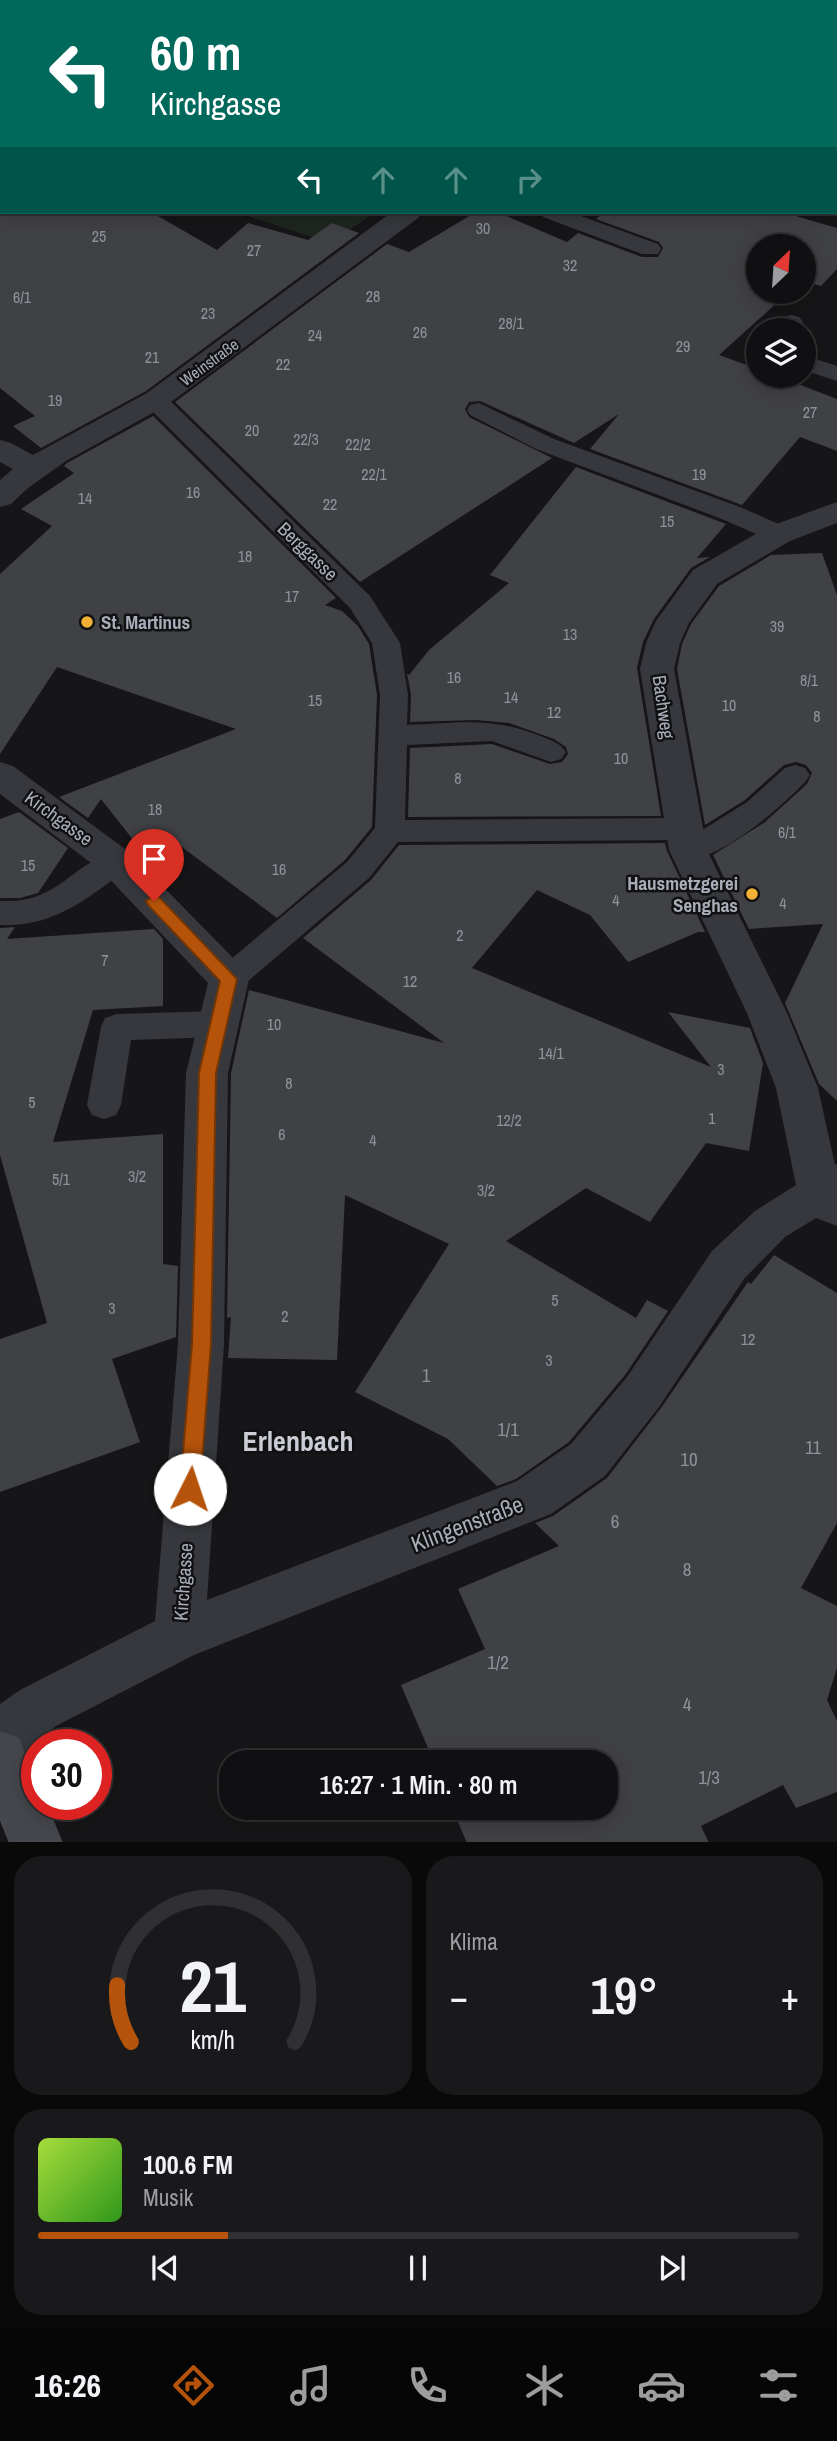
<!DOCTYPE html>
<html lang="de">
<meta charset="utf-8">
<style>
body{margin:0;font-family:"Archivo Narrow",sans-serif;background:#19191b;color:#f1f3f6;height:100vh;display:flex;flex-direction:column;font-size:26px;white-space:nowrap}
*{box-sizing:border-box;margin:0}
p{font-size:23px;color:#9c9d9f}
.icon{flex:none;width:38px;height:38px;fill:none;stroke:currentColor;stroke-width:2;stroke-linecap:round;stroke-linejoin:round}
.map{position:relative;height:1842px;overflow:hidden}
.sheet{display:flex;flex-direction:column;gap:14px;padding:14px;background:#09090a;flex:1}
.sheet>*{flex:none}
.top-card{position:absolute;left:0px;top:0px;width:838px;height:214px;box-shadow:0 4px 18px #0003,0 0 0 2px #303032;background:#00695c;color:#fff;overflow:hidden}
.needle{width:46px;rotate:25deg}
.controls{position:absolute;left:746px;top:234px;display:grid;gap:14px}
.controls a{display:grid;place-items:center;width:70px;height:70px;border-radius:50%;background:#101012;box-shadow:0 4px 18px #0003,0 0 0 2px #303032;font-size:35px}
.speed{position:absolute;left:21px;top:1729px;display:flex;gap:14px;font-size:35px;font-weight:700;text-align:center}
.speed>*{display:grid;place-content:center;width:91px;height:91px;border-radius:50%;background:#101012;box-shadow:0 4px 18px #0003,0 0 0 2px #303032;line-height:1}
.speed .limit{border:10px solid #d22;background:#fff;color:#111}
.pin{position:absolute;display:grid;place-items:center;width:60px;height:60px;color:#fff;margin:-72px -30px;border-radius:50% 50% 50% 0;rotate:-45deg;box-shadow:0 0 7px #0007}
.pin .icon{rotate:45deg}
.me{position:absolute;width:77px;margin:-38px;rotate:4deg;stroke-linejoin:round;filter:drop-shadow(0 0 5px #0008)}
.turn{display:flex;align-items:center;gap:24px;height:147px;padding:0 35px;font-size:32px}
.turn .icon{width:91px;height:91px;stroke-width:2.5}
.turn b{display:block;font-size:49px;line-height:60px}
.lanes{display:flex;align-items:center;height:66px;padding:0 35px;background:#0003;justify-content:center;gap:35px;direction:ltr}
.lanes .off{opacity:.35}
.big{font-size:52px;font-weight:600;line-height:1.1}
.sheet .card{flex:1;display:flex;flex-direction:column;justify-content:center;gap:10px;min-width:0;padding:0 24px;border-radius:28px;background:#19191b}
.sheet .dial{align-items:center;gap:0}
.dial svg{height:182px;overflow:visible;fill:none;stroke:#303032;stroke-width:7;stroke-linecap:round;text-anchor:middle}
.dial text{fill:#f1f3f6;stroke:none}
.song{display:flex;align-items:center;gap:21px}
.cover{width:84px;height:84px;border-radius:10px;background:linear-gradient(135deg,hsl(80 70% 55%),hsl(110 70% 35%))}
.played{height:7px;border-radius:4px;background:linear-gradient(90deg,#b45309 25%,#303032 25%)}
.keys{display:flex;justify-content:space-around;direction:ltr}
.heat{display:flex;justify-content:space-between;align-items:center;font-size:38px;direction:ltr}
.sheet .tiles{flex:1;display:grid;gap:14px;grid-template-columns:1fr 1fr}
.card:last-child{grid-column:span 2}
.trip{position:absolute;left:219px;top:1750px;width:399px;height:70px;border-radius:28px;background:#101012;box-shadow:0 4px 18px #0003,0 0 0 2px #303032;font-weight:600;line-height:70px;text-align:center}
.menu{display:flex;height:112px;justify-content:space-around;align-items:center;background:#060607;color:#9c9d9f}
.menu .icon{width:49px;height:49px}
.menu .on{color:#b45309}
.menu b{font-size:32px;color:#f1f3f6}
.map>svg:first-child{display:block}
</style>
<div class="map">
<svg width="837" height="1843" viewBox="0 0 837 1843">
<rect width="100%" height="100%" fill="#161618"/>
<!-- green -->
<path fill="#1e261f" d="M 236,212 L 376,212 L 330,243 Z"/>
<!-- building -->
<path fill="#404145" d="M 0,212 L 151,212 L 217,250 L 248,223 L 308,240 L 332,223 L 359,233 L 146,391 L 41,448 L 13,426 L 35,416 L 0,388 Z
M 476,212 L 497,212 L 567,242 L 578,233 L 642,257 L 658,257 L 663,248 L 659,242 L 596,219 L 604,212 L 782,212 L 837,228 L 837,269 L 821,286 L 803,281 L 803,247 L 758,247 L 758,292 L 789,292 L 719,355 L 758,369 L 758,376 L 777,376 L 837,399 L 837,451 L 800,437 L 742,505 L 590,449 L 619,414 L 574,443 L 480,401 L 469,402 L 465,409 L 469,417 L 552,458 L 360,582 L 175,402 L 387,244 L 409,252 Z
M 153,416 L 336,598 L 325,605 L 342,611 L 358,626 L 369,644 L 377,695 L 372,827 L 345,860 L 277,918 L 163,833 L 163,878 L 101,799 L 88,818 L 59,797 L 236,729 L 57,667 L 0,754 L 0,574 L 52,526 L 21,509 L 74,473 L 64,466 L 67,463 Z
M 576,467 L 726,524 L 697,558 L 710,557 L 691,568 L 654,619 L 643,642 L 637,668 L 661,816 L 408,817 L 410,748 L 492,744 L 550,764 L 562,762 L 568,754 L 566,747 L 554,739 L 509,723 L 476,720 L 410,722 L 411,695 L 407,673 L 409,675 L 429,650 L 509,583 L 490,575 Z
M 822,553 L 837,595 L 837,1101 L 819,1084 L 785,1003 L 823,924 L 749,929 L 713,855 L 765,822 L 807,784 L 812,773 L 806,765 L 796,762 L 784,765 L 745,800 L 705,825 L 677,669 L 682,644 L 691,624 L 719,586 L 771,555 Z
M 19,812 L 68,848 L 38,893 L 20,898 L 0,898 L 0,819 Z
M 665,843 L 667,851 L 705,932 L 698,932 L 628,962 L 590,915 L 537,890 L 472,968 L 711,1067 L 668,1012 L 750,1028 L 763,1063 L 749,1151 L 706,1143 L 650,1222 L 586,1188 L 506,1241 L 636,1318 L 647,1300 L 668,1311 L 625,1375 L 569,1442 L 516,1479 L 497,1486 L 448,1439 L 355,1392 L 449,1244 L 345,1195 L 337,1360 L 228,1358 L 231,1317 L 227,1318 L 231,1073 L 249,990 L 444,1043 L 303,938 L 371,880 L 399,845 Z
M 15,927 L 7,939 L 154,929 L 163,939 L 163,1006 L 93,1010 L 53,1142 L 163,1134 L 163,1264 L 178,1266 L 176,1337 L 112,1359 L 140,1442 L 0,1492 L 0,1339 L 47,1323 L 0,1155 L 0,928 Z
M 774,1255 L 837,1293 L 837,1523 L 801,1588 L 837,1606 L 837,1668 L 827,1700 L 837,1721 L 837,1792 L 796,1808 L 783,1785 L 701,1826 L 709,1843 L 467,1843 L 452,1808 L 606,1808 L 606,1762 L 434,1762 L 401,1685 L 485,1649 L 458,1589 L 559,1546 L 535,1523 L 553,1516 L 607,1478 L 661,1408 L 748,1282 L 751,1284 Z"/>
<g fill="none" stroke-linecap="round" stroke-linejoin="round">
<!-- lane -->
<path fill="#37383d" fill-rule="evenodd" d="M 540,212 L 570,212 L 658,244 L 661,249 L 658,254 L 642,254 L 543,217 Z
M 791,315 L 799,317 L 803,322 L 797,331 L 774,331 L 783,317 Z
M 803,355 L 837,366 L 837,381 L 803,370 Z
M 155,393 L 164,395 L 370,596 L 400,643 L 408,695 L 407,725 C 460,723 493,716 543,737 C 553,741 560,743 566,752 L 561,759 L 551,762 L 492,741 L 407,745 L 405,820 L 683,818 L 694,821 L 698,829 L 696,834 L 747,802 L 785,768 L 795,765 L 805,768 L 810,775 L 805,782 C 781,807 713,869 677,858 L 673,850 L 682,840 L 398,842 L 369,878 L 240,988 L 229,992 L 218,988 L 213,979 L 218,970 L 347,862 L 375,828 L 380,695 L 372,643 L 350,608 L 146,405 L 143,400 L 146,395 Z
M 479,403 L 554,439 L 740,507 L 788,528 L 792,534 L 788,540 L 779,542 L 770,540 L 722,519 L 536,449 L 470,415 L 467,410 L 470,405 Z
M 116,851 L 127,854 L 131,862 C 126,872 116,877 107,884 C 74,909 42,927 0,925 L 0,901 C 59,904 69,865 116,851 Z
M 219,1011 L 231,1015 L 235,1024 L 231,1033 L 219,1037 L 131,1040 L 121,1105 L 116,1115 L 104,1119 L 92,1115 L 87,1105 L 101,1027 L 105,1018 L 117,1014 Z"/>
<!-- street -->
<path fill="#37383d" fill-rule="evenodd" d="M 73,0 L 99,0 L 72,2 Z
M 653,0 L 675,0 L 652,2 Z
M 2,26 L 2,41 L 0,41 L 0,27 Z
M 392,212 L 422,212 L 418,218 L 167,405 L 66,461 L 28,488 L 11,504 L 0,507 L 0,480 L 13,469 L 0,462 L 0,440 L 11,443 L 33,455 L 147,393 Z
M 837,502 L 837,523 L 790,541 L 717,584 L 689,623 L 680,643 L 674,669 L 707,850 L 787,1013 L 818,1088 L 835,1165 L 837,1164 L 837,1226 L 816,1218 L 785,1237 L 744,1279 L 659,1407 L 605,1476 L 551,1514 L 194,1655 L 56,1726 L 19,1756 L 0,1763 L 0,1704 L 20,1690 L 155,1621 L 178,1344 L 186,1073 L 208,983 L 103,872 L 0,794 L 0,762 L 13,766 L 129,852 L 243,968 L 249,979 L 228,1073 L 224,1344 L 207,1600 L 517,1481 L 571,1444 L 627,1377 L 712,1251 L 755,1211 L 796,1185 L 776,1088 L 747,1013 L 669,850 L 640,669 L 646,643 L 656,621 L 693,570 L 768,527 Z"/>
<!-- secondary -->
<path fill="#45474d" fill-rule="evenodd" d="M 0,1731 L 19,1738 L 37,1781 L 37,1804 L 47,1804 L 63,1843 L 9,1843 L 0,1821 Z"/>
</g>
<!-- route -->
<path fill="#b45309" stroke="#753606" stroke-width="2" d="M 154,895 L 159,897 L 237,979 L 216,1073 L 211,1344 L 200,1489 L 197,1496 L 190,1499 L 183,1496 L 180,1489 L 192,1344 L 199,1073 L 220,981 L 148,905 L 146,901 Z"/>
<!-- markers -->
<g fill="#f2b134" stroke="#111113" stroke-width="2.5">
<circle cx="87" cy="622" r="7"/>
<circle cx="752" cy="894" r="7"/>
</g>
<g text-anchor="middle" stroke-width="5" stroke-linejoin="round" paint-order="stroke">
<!-- number labels -->
<g font-size="16" fill="#8e929b">
<text x="483" y="234">30</text>
<text x="99" y="242">25</text>
<text x="254" y="256">27</text>
<text x="570" y="271">32</text>
<text x="373" y="302">28</text>
<text x="22" y="303">6/1</text>
<text x="208" y="319">23</text>
<text x="511" y="329">28/1</text>
<text x="420" y="338">26</text>
<text x="315" y="341">24</text>
<text x="683" y="352">29</text>
<text x="152" y="363">21</text>
<text x="283" y="370">22</text>
<text x="55" y="406">19</text>
<text x="810" y="418">27</text>
<text x="252" y="436">20</text>
<text x="306" y="445">22/3</text>
<text x="358" y="450">22/2</text>
<text x="374" y="480">22/1</text>
<text x="699" y="480">19</text>
<text x="193" y="498">16</text>
<text x="85" y="504">14</text>
<text x="330" y="510">22</text>
<text x="667" y="527">15</text>
<text x="245" y="562">18</text>
<text x="292" y="602">17</text>
<text x="777" y="632">39</text>
<text x="570" y="640">13</text>
<text x="454" y="683">16</text>
<text x="809" y="686">8/1</text>
<text x="511" y="703">14</text>
<text x="315" y="706">15</text>
<text x="729" y="711">10</text>
<text x="554" y="718">12</text>
<text x="817" y="722">8</text>
<text x="621" y="764">10</text>
<text x="458" y="784">8</text>
<text x="155" y="815">18</text>
<text x="787" y="838">6/1</text>
<text x="28" y="871">15</text>
<text x="279" y="875">16</text>
<text x="616" y="906">4</text>
<text x="783" y="909">4</text>
<text x="460" y="941">2</text>
<text x="105" y="966">7</text>
<text x="410" y="987">12</text>
<text x="274" y="1030">10</text>
<text x="551" y="1059">14/1</text>
<text x="721" y="1075">3</text>
<text x="289" y="1089">8</text>
<text x="32" y="1108">5</text>
<text x="712" y="1124">1</text>
<text x="509" y="1126">12/2</text>
<text x="282" y="1140">6</text>
<text x="373" y="1146">4</text>
<text x="137" y="1182">3/2</text>
<text x="61" y="1185">5/1</text>
<text x="486" y="1196">3/2</text>
<text x="555" y="1306">5</text>
<text x="112" y="1314">3</text>
<text x="285" y="1322">2</text>
<text x="748" y="1345">12</text>
<text x="549" y="1366">3</text>
</g>
<!-- far-street labels -->
<g font-size="16" fill="#a8adb8" stroke="#111113">
<text transform="translate(209 362) rotate(-36)" y="6">Weinstraße</text>
</g>
<!-- street labels -->
<g font-size="19" fill="#a8adb8" stroke="#111113">
<text transform="translate(308 551) rotate(44)" y="7">Berggasse</text>
<text transform="translate(664 707) rotate(82)" y="7">Bachweg</text>
<text transform="translate(59 818) rotate(36)" y="7">Kirchgasse</text>
<text transform="translate(183 1582) rotate(-86)" y="7">Kirchgasse</text>
</g>
<!-- poi labels -->
<g font-size="19" font-weight="bold" fill="#a8adb8" stroke="#111113" text-anchor="start">
<text x="101" y="629">St. Martinus</text>
<text x="738" y="890" text-anchor="end">Hausmetzgerei<tspan x="738" dy="22">Senghas</tspan></text>
</g>
<!-- near-number labels -->
<g font-size="19" fill="#8e929b">
<text x="426" y="1382">1</text>
<text x="508" y="1436">1/1</text>
<text x="813" y="1454">11</text>
<text x="689" y="1466">10</text>
<text x="615" y="1528">6</text>
<text x="687" y="1576">8</text>
<text x="498" y="1669">1/2</text>
<text x="687" y="1711">4</text>
<text x="709" y="1784">1/3</text>
</g>
<!-- near-street labels -->
<g font-size="23" fill="#a8adb8" stroke="#111113">
<text transform="translate(467 1524) rotate(-21)" y="8">Klingenstraße</text>
</g>
<!-- near-quarter labels -->
<g font-size="28" font-weight="bold" fill="#c9ccd4" stroke="#111113">
<text x="298" y="1451">Erlenbach</text>
</g>
</g>
</svg>
<div class="controls">
<a><svg class="needle" viewBox="-14 -14 28 28"><path d="M0-13l5 13h-10z" fill="#e53935"/><path d="M0 13l5-13h-10z" fill="#9c9d9f"/></svg></a>
<a><svg class="icon" aria-label="layers" viewBox="0 0 24 24"><path d="M12 4l9 5-9 5-9-5zM3 14l9 5 9-5"/></svg></a>
</div>
<div class="speed"><div class="limit">30</div></div>
<div class="pin" style="left:154px;top:901px;background:#d93025"><svg class="icon" aria-label="arrive" viewBox="0 0 24 24"><path d="M6 21V4h12l-3 4 3 4H6"/></svg></div>
<svg class="me" style="left:190px;top:1489px" viewBox="-20 -20 40 40"><circle r="19" fill="#fff"/><path d="M0-13L10 11 0 6-10 11z" fill="#b45309"/></svg>
<div class="trip">16:27 · 1 Min. · 80 m</div>
<div class="top-card">
<div class="turn"><svg class="icon" aria-label="left" viewBox="0 0 24 24"><path d="M17 20v-9H6M10 6l-5 5 5 5"/></svg><div><b>60 m</b>Kirchgasse</div></div>
<div class="lanes"><svg class="icon" aria-label="left" viewBox="0 0 24 24"><path d="M17 20v-9H6M10 6l-5 5 5 5"/></svg><svg class="icon off" aria-label="ahead" viewBox="0 0 24 24"><path d="M12 20V5M6 11l6-6 6 6"/></svg><svg class="icon off" aria-label="ahead" viewBox="0 0 24 24"><path d="M12 20V5M6 11l6-6 6 6"/></svg><svg class="icon off" aria-label="right" viewBox="0 0 24 24"><path d="M7 20v-9h11M14 6l5 5-5 5"/></svg></div>
</div>
</div>
<section class="sheet">
<div class="tiles">
<div class="card dial"><svg viewBox="0 0 100 80">
<path d="M14 69A42 42 0 1 1 86 69"/>
<path d="M14 69A42 42 0 0 1 8 44" stroke="#b45309"/>
<text x="50" y="56" font-size="32" font-weight="700">21</text>
<text x="50" y="72" font-size="11">km/h</text>
</svg></div>
<div class="card"><p>Klima</p>
<div class="heat"><a>−</a><b class="big">19°</b><a>+</a></div>
</div>
<div class="card">
<div class="song"><i class="cover"></i><div><b>100.6 FM</b><p>Musik</p></div></div>
<div class="played"></div>
<div class="keys"><svg class="icon" aria-label="previous" viewBox="0 0 24 24"><path d="M18 5L8 12l10 7zM5 5v14"/></svg><svg class="icon" aria-label="pause" viewBox="0 0 24 24"><path d="M8 5v14M16 5v14"/></svg><svg class="icon" aria-label="next" viewBox="0 0 24 24"><path d="M6 5l10 7-10 7zM19 5v14"/></svg></div>
</div>
</div>
</section>
<nav class="menu">
<b>16:26</b>
<svg class="icon on" aria-label="directions" viewBox="0 0 24 24"><path d="M12 3l9 9-9 9-9-9zM9 14v-3h6M13 9l2 2-2 2"/></svg>
<svg class="icon" aria-label="music" viewBox="0 0 24 24"><path d="M9 18V5l10-2v13"/><circle cx="6" cy="18" r="3"/><circle cx="16" cy="16" r="3"/></svg>
<svg class="icon" aria-label="phone" viewBox="0 0 24 24"><path d="M5 4h4l2 5-3 2q2 4 5 5l2-3 5 2v4C11 20 4 13 5 4z"/></svg>
<svg class="icon" aria-label="climate" viewBox="0 0 24 24"><path d="M12 3v18M4 7l16 10M4 17L20 7"/></svg>
<svg class="icon" aria-label="car" viewBox="0 0 24 24"><path d="M5 17H2v-5l4-1 3-4h7l3 4 3 1v5h-3M9 17h6M6 11h13"/><circle cx="7" cy="17" r="2"/><circle cx="17" cy="17" r="2"/></svg>
<svg class="icon" aria-label="filters" viewBox="0 0 24 24"><path d="M4 7h16M4 17h16"/><circle cx="9" cy="7" r="2"/><circle cx="15" cy="17" r="2"/></svg>
</nav>
